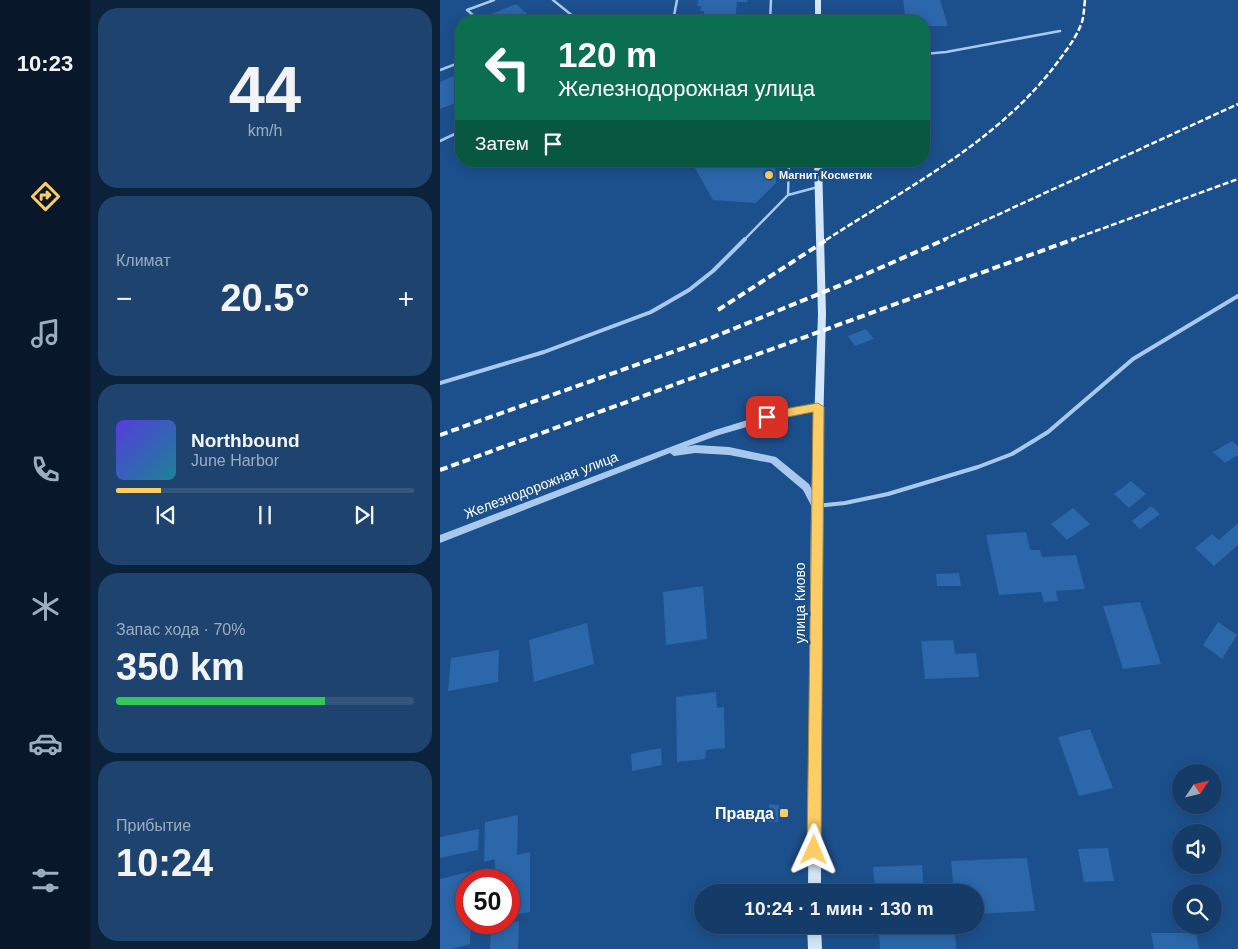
<!DOCTYPE html>
<html lang="ru">
<meta charset="utf-8">
<style>
body{margin:0;font-family:Helvetica,sans-serif;background:#1e436f;color:#f1f3f6;height:100vh;display:flex;flex-direction:column;font-size:19px;white-space:nowrap}
*{box-sizing:border-box;margin:0}
p{font-size:16px;color:#9dadc0}
.icon{flex:none;width:28px;height:28px;fill:none;stroke:currentColor;stroke-width:2;stroke-linecap:round;stroke-linejoin:round}
.map{position:relative;flex:1;overflow:hidden}
.sheet{display:flex;flex-direction:column;gap:8px;padding:8px;background:#0c213a;width:350px}
.sheet>*{flex:none}
.banner{position:absolute;left:15px;top:15px;width:475px;height:152px;border-radius:20px;box-shadow:0 2px 12px #0003,0 0 0 1px #34567d;background:#0b6e4f;color:#fff;overflow:hidden}
.needle{width:32px;rotate:55deg}
.tools{position:absolute;left:732px;top:764px;display:grid;gap:10px}
.tools a{display:grid;place-items:center;width:50px;height:50px;border-radius:50%;background:#153c69;box-shadow:0 2px 12px #0003,0 0 0 1px #34567d;font-size:25px}
.speed{position:absolute;left:15px;top:869px;display:flex;gap:10px;font-size:25px;font-weight:700;text-align:center}
.speed>*{display:grid;place-content:center;width:65px;height:65px;border-radius:50%;background:#153c69;box-shadow:0 2px 12px #0003,0 0 0 1px #34567d;line-height:1}
.speed .limit{border:8px solid #d22;background:#fff;color:#111}
.pin{position:absolute;display:grid;place-items:center;width:42px;height:42px;color:#fff;margin:-21px;border-radius:10px;box-shadow:0 2px 8px #0006}
.me{position:absolute;width:55px;margin:-28px;rotate:1deg;stroke-linejoin:round;filter:drop-shadow(0 0 4px #0008)}
.turn{display:flex;align-items:center;gap:18px;height:105px;padding:0 20px;font-size:22px}
.turn .icon{width:65px;height:65px;stroke-width:2.5}
.turn b{display:block;font-size:35px;line-height:42px}
.then{display:flex;align-items:center;height:48px;padding:0 20px;background:#0003;gap:10px;font-size:19px}
.big{font-size:38px;font-weight:700;line-height:1.1}
.sheet .tile{flex:1;display:flex;flex-direction:column;justify-content:center;gap:8px;min-width:0;padding:0 18px;border-radius:20px;background:#1e436f}
.sheet .dial{align-items:center;gap:0}
.dial b{font-size:65px;line-height:1}
.song{display:flex;align-items:center;gap:15px}
.cover{width:60px;height:60px;border-radius:8px;background:linear-gradient(135deg,hsl(250 70% 55%),hsl(190 70% 35%))}
.played{height:5px;border-radius:2px;background:linear-gradient(90deg,#fdcd65 15%,#34567d 15%)}
.keys{display:flex;justify-content:space-around;direction:ltr}
.heat{display:flex;justify-content:space-between;align-items:center;font-size:28px;direction:ltr}
.charge{height:8px;border-radius:4px;background:linear-gradient(90deg,#34c759 70%,#34567d 0)}
.trip{position:absolute;left:254px;top:884px;width:290px;height:50px;border-radius:25px;background:#153c69;box-shadow:0 2px 12px #0003,0 0 0 1px #34567d;font-weight:700;line-height:50px;text-align:center}
main{display:flex;flex:1;min-height:0}
.tabs{display:flex;flex-direction:column;width:90px;justify-content:space-around;align-items:center;background:#08182a;color:#9dadc0}
.tabs .icon{width:35px;height:35px}
.tabs .on{color:#fdcd65}
.tabs b{font-size:22px;color:#f1f3f6}
.map>svg:first-child{display:block}
</style>
<main>
<nav class="tabs">
<b>10:23</b>
<svg class="icon on" aria-label="directions" viewBox="0 0 24 24"><path d="M12 3l9 9-9 9-9-9zM9 14v-3h6M13 9l2 2-2 2"/></svg>
<svg class="icon" aria-label="music" viewBox="0 0 24 24"><path d="M9 18V5l10-2v13"/><circle cx="6" cy="18" r="3"/><circle cx="16" cy="16" r="3"/></svg>
<svg class="icon" aria-label="phone" viewBox="0 0 24 24"><path d="M5 4h4l2 5-3 2q2 4 5 5l2-3 5 2v4C11 20 4 13 5 4z"/></svg>
<svg class="icon" aria-label="climate" viewBox="0 0 24 24"><path d="M12 3v18M4 7l16 10M4 17L20 7"/></svg>
<svg class="icon" aria-label="car" viewBox="0 0 24 24"><path d="M5 17H2v-5l4-1 3-4h7l3 4 3 1v5h-3M9 17h6M6 11h13"/><circle cx="7" cy="17" r="2"/><circle cx="17" cy="17" r="2"/></svg>
<svg class="icon" aria-label="filters" viewBox="0 0 24 24"><path d="M4 7h16M4 17h16"/><circle cx="9" cy="7" r="2"/><circle cx="15" cy="17" r="2"/></svg>
</nav>
<section class="sheet">
<div class="tile dial"><b>44</b><p>km/h</p></div>
<div class="tile"><p>Климат</p>
<div class="heat"><a>−</a><b class="big">20.5°</b><a>+</a></div>
</div>
<div class="tile">
<div class="song"><i class="cover"></i><div><b>Northbound</b><p>June Harbor</p></div></div>
<div class="played"></div>
<div class="keys"><svg class="icon" aria-label="previous" viewBox="0 0 24 24"><path d="M18 5L8 12l10 7zM5 5v14"/></svg><svg class="icon" aria-label="pause" viewBox="0 0 24 24"><path d="M8 5v14M16 5v14"/></svg><svg class="icon" aria-label="next" viewBox="0 0 24 24"><path d="M6 5l10 7-10 7zM19 5v14"/></svg></div>
</div>
<div class="tile"><p>Запас хода · 70%</p><b class="big">350 km</b><div class="charge"></div></div>
<div class="tile"><p>Прибытие</p><b class="big">10:24</b></div>
</section>
<div class="map">
<svg width="798" height="949" viewBox="0 0 798 949">
<rect width="100%" height="100%" fill="#1c508c"/>
<!-- building -->
<path fill="#2b67aa" d="M 258,0 L 308,0 L 307,2 L 297,2 L 295,21 L 263,21 L 264,11 L 260,11 L 261,6 L 257,6 Z
M 463,0 L 500,0 L 508,26 L 484,26 L 484,21 L 463,21 L 462,15 L 465,15 Z
M 76,4 L 95,21 L 45,21 L 41,18 Z
M 21,73 L 21,101 L 0,109 L 0,82 Z
M 251,161 L 335,161 L 336,183 L 316,203 L 273,200 Z
M 426,329 L 434,339 L 415,346 L 408,336 Z
M 792,441 L 798,446 L 798,455 L 785,463 L 773,452 Z
M 691,481 L 706,494 L 689,508 L 674,494 Z
M 711,506 L 720,514 L 700,529 L 692,521 Z
M 633,508 L 650,524 L 627,540 L 611,524 Z
M 798,523 L 798,545 L 774,566 L 755,548 L 772,534 L 779,540 Z
M 586,532 L 590,550 L 600,550 L 602,557 L 636,555 L 645,589 L 616,591 L 618,601 L 604,602 L 601,592 L 559,595 L 546,535 Z
M 519,573 L 521,586 L 497,586 L 496,574 Z
M 263,586 L 267,639 L 226,645 L 223,592 Z
M 700,602 L 721,664 L 683,669 L 663,606 Z
M 778,622 L 797,635 L 782,659 L 763,645 Z
M 147,623 L 154,664 L 94,682 L 89,640 Z
M 513,640 L 515,654 L 536,653 L 539,677 L 485,679 L 481,641 Z
M 59,650 L 58,682 L 8,691 L 11,658 Z
M 276,692 L 277,708 L 284,707 L 285,748 L 266,750 L 265,759 L 237,762 L 236,697 Z
M 650,729 L 673,788 L 639,796 L 618,737 Z
M 221,748 L 222,765 L 192,771 L 191,754 Z
M 329,804 L 339,805 L 338,822 L 328,822 Z
M 78,815 L 77,855 L 90,852 L 90,912 L 69,916 L 69,880 L 55,880 L 55,859 L 44,862 L 45,822 Z
M 39,829 L 38,850 L 0,858 L 0,837 Z
M 668,848 L 674,881 L 644,882 L 638,849 Z
M 587,858 L 595,911 L 535,914 L 535,892 L 514,892 L 511,861 Z
M 482,865 L 484,892 L 435,892 L 433,867 Z
M 32,871 L 32,880 L 26,880 L 26,922 L 31,922 L 30,944 L 10,949 L 0,949 L 0,879 Z
M 79,921 L 78,949 L 50,949 L 51,927 Z
M 437,925 L 483,925 L 483,927 L 437,929 Z
M 711,933 L 756,933 L 759,949 L 714,949 Z
M 515,934 L 516,949 L 440,949 L 439,935 Z"/>
<g fill="none" stroke-linecap="round" stroke-linejoin="round">
<!-- service-far1 -->
<path stroke="#a8c9ed" stroke-width="2.5" d="M 113,0 L 139,21
M 40,21 L 27,10 L 54,0
M 233,21 L 237,0
M 330,21 L 331,0
M 484,54 L 506,52 L 620,31
M 0,70 L 21,62
M 0,141 L 21,131
M 348,195 L 349,161
M 304,240 L 348,195 L 378,187"/>
<!-- service -->
<path stroke="#a8c9ed" stroke-width="4" d="M 0,383 L 104,352 L 211,312 L 249,290 L 273,271 L 305,239
M 376,506 L 405,503 L 448,494 L 538,467 L 572,454 L 608,432 L 693,359 L 798,296"/>
<!-- tertiary -->
<path fill="#a8c9ed" fill-rule="evenodd" d="M 378,404 L 381,405 L 382,407 L 381,409 L 327,421 L 279,435 L 246,447 L 255,445 L 289,447 L 336,457 L 369,484 L 380,506 L 379,509 L 376,510 L 373,509 L 363,490 L 331,463 L 289,455 L 255,453 L 234,456 L 230,453 L 0,543 L 0,535 L 275,430 L 327,414 Z"/>
<!-- secondary -->
<path fill="#d4e6f9" fill-rule="evenodd" d="M 375,0 L 381,0 L 381,21 L 375,21 Z
M 374,161 L 382,161 L 386,314 L 381,506 L 381,892 L 368,892 L 371,506 L 378,314 Z
M 367,925 L 381,925 L 382,949 L 368,949 Z"/>
<!-- rail-far1 -->
<path stroke="#fff" stroke-width="2.5" stroke-dasharray="6 2.5" stroke-linecap="butt" d="M 386,240 C 466,188 554,144 614,67 C 624,53 636,39 642,22 C 644,15 644,8 645,0
M 503,240 L 798,104
M 631,240 L 798,179"/>
<!-- rail -->
<path stroke="#fff" stroke-width="4" stroke-dasharray="8 4" stroke-linecap="butt" d="M 278,310 L 388,239
M 0,435 L 266,340 L 401,285 L 506,239
M 0,470 L 634,239"/>
</g>
<!-- route -->
<path fill="#fdcd65" stroke="#a48542" d="M 378,403 L 384,407 L 381,850 L 379,856 L 374,858 L 369,856 L 367,850 L 373,412 L 327,421 L 322,417 L 327,412 Z"/>
<!-- markers -->
<g fill="#fdcd65" stroke="#1c508c" stroke-width="2">
<circle cx="329" cy="175" r="5"/>
<rect x="339" y="808" width="10" height="10" rx="2.5"/>
</g>
<g text-anchor="middle" stroke-width="5" stroke-linejoin="round" paint-order="stroke">
<!-- far-poi labels -->
<g font-size="11" font-weight="bold" fill="#fff" stroke="#1c508c" text-anchor="start">
<text x="339" y="179">Магнит Косметик</text>
</g>
<!-- street labels -->
<g font-size="14" fill="#fff" stroke="#1c508c">
<text transform="translate(101 485) rotate(-21)" y="5">Железнодорожная улица</text>
<text transform="translate(360 603) rotate(-90)" y="5">улица Киово</text>
</g>
<!-- near-poi labels -->
<g font-size="16" font-weight="bold" fill="#fff" stroke="#1c508c" text-anchor="end">
<text x="334" y="819">Правда</text>
</g>
</g>
</svg>
<div class="tools">
<a><svg class="needle" viewBox="-14 -14 28 28"><path d="M0-13l5 13h-10z" fill="#e53935"/><path d="M0 13l5-13h-10z" fill="#9dadc0"/></svg></a>
<a><svg class="icon" aria-label="sound" viewBox="0 0 24 24"><path d="M4 9h4l5-4v14l-5-4H4zM17 9q2 3 0 6"/></svg></a>
<a><svg class="icon" aria-label="search" viewBox="0 0 24 24"><circle cx="10" cy="10" r="6"/><path d="M15 15l6 6"/></svg></a>
</div>
<div class="speed"><div class="limit">50</div></div>
<div class="pin" style="left:327px;top:417px;background:#d93025"><svg class="icon" aria-label="arrive" viewBox="0 0 24 24"><path d="M6 21V4h12l-3 4 3 4H6"/></svg></div>
<svg class="me" style="left:374px;top:850px" viewBox="-20 -20 40 40"><path d="M0-17L14 15 0 8-14 15z" fill="#fdcd65" stroke="#fff" stroke-width="4"/></svg>
<div class="trip">10:24 · 1 мин · 130 m</div>
<div class="banner">
<div class="turn"><svg class="icon" aria-label="left" viewBox="0 0 24 24"><path d="M17 20v-9H6M10 6l-5 5 5 5"/></svg><div><b>120 m</b>Железнодорожная улица</div></div>
<div class="then">Затем<svg class="icon" aria-label="arrive" viewBox="0 0 24 24"><path d="M6 21V4h12l-3 4 3 4H6"/></svg></div>
</div>
</div>
</main>
